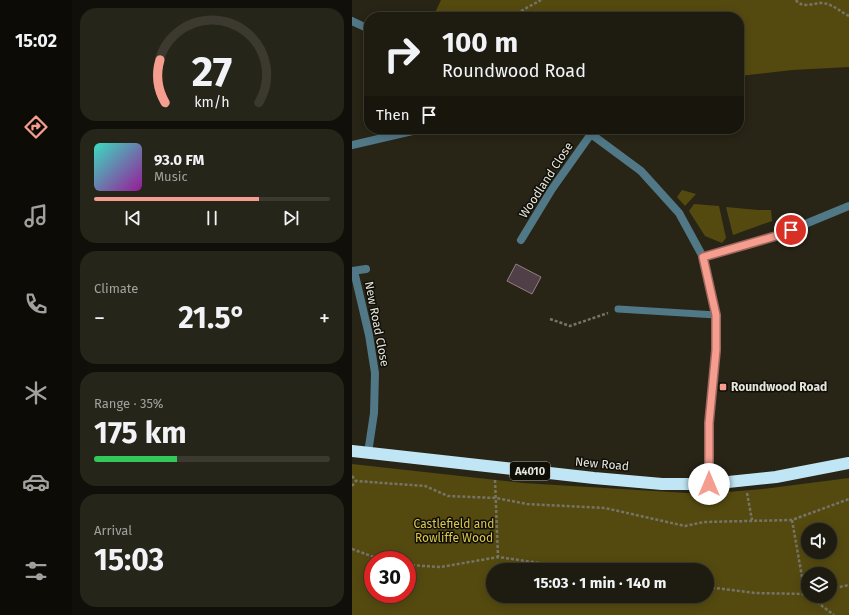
<!DOCTYPE html>
<meta charset="utf-8">
<style>
body{margin:0;font-family:"Fira Sans",sans-serif;background:#262519;color:#f1f3f6;height:100vh;display:flex;flex-direction:column;font-size:15px;white-space:nowrap}
*{box-sizing:border-box;margin:0}
p{font-size:13px;color:#a1a19f}
.icon{flex:none;width:22px;height:22px;fill:none;stroke:currentColor;stroke-width:2;stroke-linecap:round;stroke-linejoin:round}
.map{position:relative;flex:1;overflow:hidden}
.sheet{display:flex;flex-direction:column;gap:8px;padding:8px;background:#100f09;width:280px}
.sheet>*{flex:none}
.guide{position:absolute;left:12px;top:12px;width:380px;height:122px;border-radius:16px;box-shadow:0 2px 10px #0003,0 0 0 1px #3c3a30;background:#1e1c10;color:#f1f3f6;overflow:hidden}
.tools{position:absolute;left:449px;top:523px;display:grid;gap:8px}
.tools a{display:grid;place-items:center;width:36px;height:36px;border-radius:50%;background:#1e1c10;box-shadow:0 2px 10px #0003,0 0 0 1px #3c3a30;font-size:20px}
.speed{position:absolute;left:12px;top:551px;display:flex;gap:8px;font-size:20px;font-weight:700;text-align:center}
.speed>*{display:grid;place-content:center;width:52px;height:52px;border-radius:50%;background:#1e1c10;box-shadow:0 2px 10px #0003,0 0 0 1px #3c3a30;line-height:1}
.speed .limit{border:6px solid #d22;background:#fff;color:#111}
.pin{position:absolute;display:grid;place-items:center;width:34px;height:34px;color:#fff;margin:-17px;border:2px solid #fff;border-radius:50%;box-shadow:0 1px 4px #0007}
.me{position:absolute;width:44px;margin:-22px;rotate:0deg;stroke-linejoin:round;filter:drop-shadow(0 0 3px #0008)}
.turn{display:flex;align-items:center;gap:14px;height:84px;padding:0 12px;font-size:18px}
.turn .icon{width:52px;height:52px;stroke-width:2.5}
.turn b{display:block;font-size:28px;line-height:34px}
.then{display:flex;align-items:center;height:38px;padding:0 12px;background:#0003;gap:8px;font-size:15px}
.big{font-size:30px;font-weight:700;line-height:1.1}
.sheet .widget{flex:1;display:flex;flex-direction:column;justify-content:center;gap:6px;min-width:0;padding:0 14px;border-radius:16px;background:#262519}
.sheet .dial{align-items:center;gap:0}
.dial svg{height:104px;overflow:visible;fill:none;stroke:#3c3a30;stroke-width:7;stroke-linecap:round;text-anchor:middle}
.dial text{fill:#f1f3f6;stroke:none}
.song{display:flex;align-items:center;gap:12px}
.cover{width:48px;height:48px;border-radius:6px;background:linear-gradient(135deg,hsl(170 70% 55%),hsl(300 70% 35%))}
.played{height:4px;border-radius:2px;background:linear-gradient(90deg,#f59d8f 70%,#3c3a30 70%)}
.keys{display:flex;justify-content:space-around;direction:ltr}
.heat{display:flex;justify-content:space-between;align-items:center;font-size:22px;direction:ltr}
.charge{height:6px;border-radius:3px;background:linear-gradient(90deg,#34c759 35%,#3c3a30 0)}
.trip{position:absolute;left:134px;top:563px;width:228px;height:40px;border-radius:20px;background:#1e1c10;box-shadow:0 2px 10px #0003,0 0 0 1px #3c3a30;font-weight:700;line-height:40px;text-align:center}
main{display:flex;flex:1;min-height:0}
.dock{display:flex;flex-direction:column;width:72px;justify-content:space-around;align-items:center;background:#0c0b06;color:#a1a19f}
.dock .icon{width:28px;height:28px}
.dock .active{color:#f59d8f}
.dock b{font-size:18px;color:#f1f3f6}
.map>svg:first-child{display:block}
</style>
<main>
<nav class="dock">
<b>15:02</b>
<svg class="icon active" aria-label="directions" viewBox="0 0 24 24"><path d="M12 3l9 9-9 9-9-9zM9 14v-3h6M13 9l2 2-2 2"/></svg>
<svg class="icon" aria-label="music" viewBox="0 0 24 24"><path d="M9 18V5l10-2v13"/><circle cx="6" cy="18" r="3"/><circle cx="16" cy="16" r="3"/></svg>
<svg class="icon" aria-label="phone" viewBox="0 0 24 24"><path d="M5 4h4l2 5-3 2q2 4 5 5l2-3 5 2v4C11 20 4 13 5 4z"/></svg>
<svg class="icon" aria-label="climate" viewBox="0 0 24 24"><path d="M12 3v18M4 7l16 10M4 17L20 7"/></svg>
<svg class="icon" aria-label="car" viewBox="0 0 24 24"><path d="M5 17H2v-5l4-1 3-4h7l3 4 3 1v5h-3M9 17h6M6 11h13"/><circle cx="7" cy="17" r="2"/><circle cx="17" cy="17" r="2"/></svg>
<svg class="icon" aria-label="filters" viewBox="0 0 24 24"><path d="M4 7h16M4 17h16"/><circle cx="9" cy="7" r="2"/><circle cx="15" cy="17" r="2"/></svg>
</nav>
<section class="sheet">
<div class="widget dial"><svg viewBox="0 0 100 80">
<path d="M14 69A42 42 0 1 1 86 69"/>
<path d="M14 69A42 42 0 0 1 10 36" stroke="#f59d8f"/>
<text x="50" y="56" font-size="32" font-weight="700">27</text>
<text x="50" y="72" font-size="11">km/h</text>
</svg></div>
<div class="widget">
<div class="song"><i class="cover"></i><div><b>93.0 FM</b><p>Music</p></div></div>
<div class="played"></div>
<div class="keys"><svg class="icon" aria-label="previous" viewBox="0 0 24 24"><path d="M18 5L8 12l10 7zM5 5v14"/></svg><svg class="icon" aria-label="pause" viewBox="0 0 24 24"><path d="M8 5v14M16 5v14"/></svg><svg class="icon" aria-label="next" viewBox="0 0 24 24"><path d="M6 5l10 7-10 7zM19 5v14"/></svg></div>
</div>
<div class="widget"><p>Climate</p>
<div class="heat"><a>−</a><b class="big">21.5°</b><a>+</a></div>
</div>
<div class="widget"><p>Range · 35%</p><b class="big">175 km</b><div class="charge"></div></div>
<div class="widget"><p>Arrival</p><b class="big">15:03</b></div>
</section>
<div class="map">
<svg width="497" height="615" viewBox="0 0 497 615">
<rect width="100%" height="100%" fill="#282516"/>
<!-- green -->
<path fill="#544a10" fill-rule="evenodd" d="M 89,0 L 497,0 L 497,67 L 440,70 L 387,76 L 387,17 L 81,17 Z
M 330,190 L 344,194 L 333,206 L 325,197 Z
M 342,204 L 367,206 L 374,238 L 370,243 L 353,236 L 337,211 Z
M 374,207 L 406,210 L 419,210 L 420,221 L 381,235 Z
M 0,464 L 171,483 L 351,494 L 411,489 L 497,478 L 497,615 L 0,615 ZM 456,530 L 478,530 L 478,552 L 456,552 ZM 21,560 L 55,560 L 55,594 L 21,594 ZM 141,570 L 355,570 L 355,596 L 141,596 ZM 456,574 L 478,574 L 478,596 L 456,596 Z"/>
<!-- building -->
<path fill="#503f47" stroke="#927f88" d="M 164,264 L 189,277 L 180,294 L 155,281 Z"/>
<g fill="none" stroke-linecap="round" stroke-linejoin="round">
<!-- path -->
<path stroke="#767467" stroke-width="2.5" stroke-dasharray="3 2" stroke-linecap="butt" d="M 444,0 C 449,8 460,4 468,3 C 480,3 487,11 497,16
M 161,17 L 169,11 L 189,0
M 198,319 L 218,326 L 256,313
M 0,476 L 4,481
M 143,480 L 146,557
M 0,486 L 4,481 L 73,486 L 96,496 L 144,498 L 175,504 L 253,508 L 333,526 L 352,522 L 440,520 L 497,499
M 395,493 L 400,520
M 440,520 L 453,594 L 456,593
M 0,549 L 30,560
M 55,565 L 89,567 L 146,557 L 237,570
M 355,587 L 403,593 L 453,594 L 456,595
M 478,589 L 497,585
M 457,596 L 482,615"/>
<!-- lane -->
<path stroke="#517887" stroke-width="7" d="M 266,309 L 364,315"/>
<!-- street -->
<path stroke="#517887" stroke-width="8" d="M 0,21 L 17,29
M 230,129 L 239,134 L 289,171 L 327,213 L 351,257 L 364,315 L 364,350 L 357,423 L 357,484
M 0,145 L 69,129
M 169,240 L 200,189 L 239,134
M 351,257 L 424,236 L 497,206
M 0,271 L 14,269
M 2,271 L 17,335 L 23,373 L 22,413 L 16,453"/>
<!-- highway -->
<path stroke="#c0e6f5" stroke-width="12" d="M 0,451 L 242,478 L 310,484 L 357,484 L 424,477 L 497,463"/>
</g>
<g fill="none" stroke-linecap="round" stroke-linejoin="round">
<defs>
<path id="route" d="M 357,484 L 357,423 L 364,350 L 364,315 L 351,257 L 424,236 L 439,230"/>
</defs>
<!-- route casing -->
<use href="#route" stroke="#9f665d" stroke-width="10"/>
<!-- route -->
<use href="#route" stroke="#f59d8f" stroke-width="7"/>
</g>
<!-- markers -->
<rect fill="#f59d8f" stroke="#0f0e08" stroke-width="1.5" x="367" y="383" width="8" height="8" rx="2"/>
<g text-anchor="middle" stroke-width="3" stroke-linejoin="round" paint-order="stroke">
<!-- shield labels -->
<rect fill="#0f0e08" stroke="#a6a49c" stroke-width="1" x="158" y="462" width="40" height="18" rx="3"/>
<g font-size="11" font-weight="bold" fill="#e6e5db">
<text x="178" y="475">A4010</text>
</g>
<!-- street labels -->
<g font-size="12" fill="#e6e5db" stroke="#0f0e08">
<text transform="translate(194 180) rotate(-57)" y="4">Woodland Close</text>
<text transform="translate(25 324) rotate(79)" y="4">New Road Close</text>
<text transform="translate(250 464) rotate(5)" y="4">New Road</text>
</g>
<!-- poi labels -->
<g font-size="12" font-weight="bold" fill="#e6e5db" stroke="#0f0e08" text-anchor="start">
<text x="379" y="391">Roundwood Road</text>
</g>
<!-- park labels -->
<g font-size="12" fill="#dbc54c" stroke="#0f0e08">
<text x="102" y="528">Castlefield and<tspan x="102" dy="14">Rowliffe Wood</tspan></text>
</g>
</g>
</svg>
<div class="tools">
<a><svg class="icon" aria-label="sound" viewBox="0 0 24 24"><path d="M4 9h4l5-4v14l-5-4H4zM17 9q2 3 0 6"/></svg></a>
<a><svg class="icon" aria-label="layers" viewBox="0 0 24 24"><path d="M12 4l9 5-9 5-9-5zM3 14l9 5 9-5"/></svg></a>
</div>
<div class="speed"><div class="limit">30</div></div>
<div class="pin" style="left:439px;top:230px;background:#d93025"><svg class="icon" aria-label="arrive" viewBox="0 0 24 24"><path d="M6 21V4h12l-3 4 3 4H6"/></svg></div>
<svg class="me" style="left:357px;top:484px" viewBox="-20 -20 40 40"><circle r="19" fill="#fff"/><path d="M0-13L10 11 0 6-10 11z" fill="#f59d8f"/></svg>
<div class="trip">15:03 · 1 min · 140 m</div>
<div class="guide">
<div class="turn"><svg class="icon" aria-label="right" viewBox="0 0 24 24"><path d="M7 20v-9h11M14 6l5 5-5 5"/></svg><div><b>100 m</b>Roundwood Road</div></div>
<div class="then">Then<svg class="icon" aria-label="arrive" viewBox="0 0 24 24"><path d="M6 21V4h12l-3 4 3 4H6"/></svg></div>
</div>
</div>
</main>
